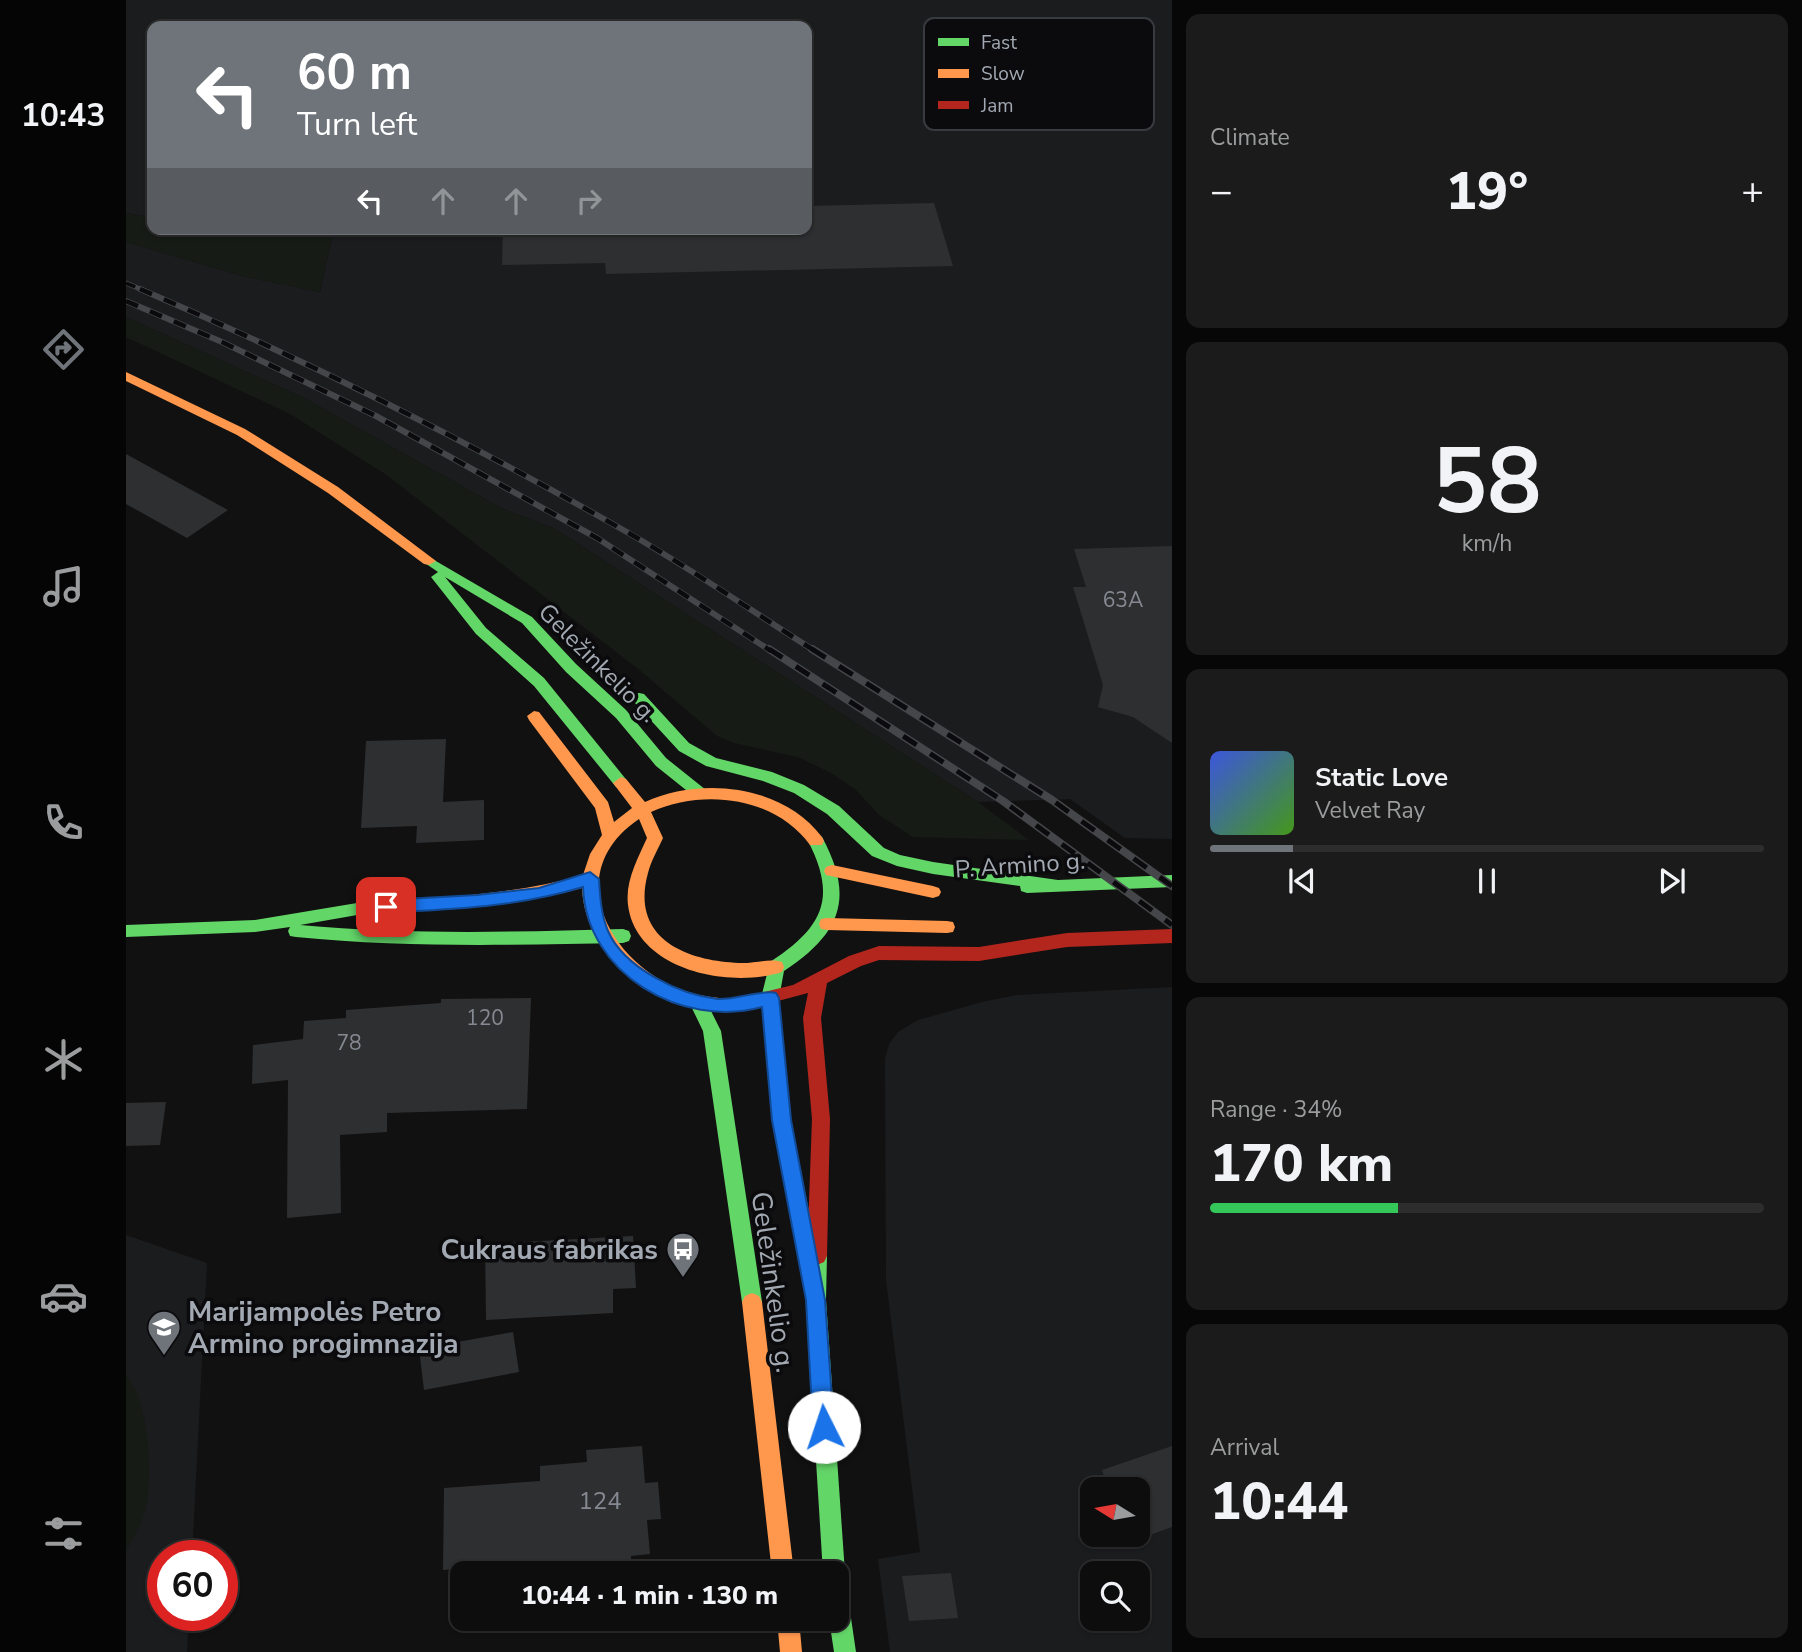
<!DOCTYPE html>
<meta charset="utf-8">
<style>
body{margin:0;font-family:"Nunito Sans",sans-serif;background:#1b1b1b;color:#f1f3f6;height:100vh;display:flex;flex-direction:column;font-size:26px;white-space:nowrap}
*{box-sizing:border-box;margin:0}
p{font-size:23px;color:#9a9c9d}
.icon{flex:none;width:38px;height:38px;fill:none;stroke:currentColor;stroke-width:2;stroke-linecap:round;stroke-linejoin:round}
.map{position:relative;flex:1;overflow:hidden}
.sheet{display:flex;flex-direction:column;gap:14px;padding:14px;background:#070707;width:630px}
.sheet>*{flex:none}
.top-card{position:absolute;left:21px;top:21px;width:665px;height:214px;border-radius:14px;box-shadow:0 2px 5px #0004,0 0 0 2px #2d2d2e;background:#6f747a;color:#fff;overflow:hidden}
.needle{width:46px;rotate:281deg}
.buttons{position:absolute;left:954px;top:1477px;display:grid;gap:14px}
.buttons a{display:grid;place-items:center;width:70px;height:70px;border-radius:14px;background:#0d0d0d;box-shadow:0 2px 5px #0004,0 0 0 2px #2d2d2e;font-size:35px}
.speed{position:absolute;left:21px;top:1540px;display:flex;gap:14px;font-size:35px;font-weight:700;text-align:center}
.speed>*{display:grid;place-content:center;width:91px;height:91px;border-radius:50%;background:#0d0d0d;box-shadow:0 2px 5px #0004,0 0 0 2px #2d2d2e;line-height:1}
.speed .limit{border:10px solid #d22;background:#fff;color:#111}
.pin{position:absolute;display:grid;place-items:center;width:60px;height:60px;color:#fff;margin:-30px;border-radius:14px;box-shadow:0 4px 10px #0006}
.me{position:absolute;width:77px;margin:-38px;rotate:356deg;stroke-linejoin:round;filter:drop-shadow(0 0 5px #0008)}
.turn{display:flex;align-items:center;gap:24px;height:147px;padding:0 35px;font-size:32px}
.turn .icon{width:91px;height:91px;stroke-width:2.5}
.turn b{display:block;font-size:49px;line-height:60px}
.lanes{display:flex;align-items:center;height:66px;padding:0 35px;background:#0003;justify-content:center;gap:35px;direction:ltr}
.lanes .off{opacity:.35}
.big{font-size:52px;font-weight:800;line-height:1.1}
.sheet .widget{flex:1;display:flex;flex-direction:column;justify-content:center;gap:10px;min-width:0;padding:0 24px;border-radius:14px;background:#1b1b1b}
.sheet .dial{align-items:center;gap:0}
.dial b{font-size:91px;line-height:1}
.song{display:flex;align-items:center;gap:21px}
.cover{width:84px;height:84px;border-radius:10px;background:linear-gradient(135deg,hsl(230 70% 55%),hsl(100 70% 35%))}
.played{height:7px;border-radius:4px;background:linear-gradient(90deg,#6f747a 15%,#2d2d2e 15%)}
.keys{display:flex;justify-content:space-around;direction:ltr}
.heat{display:flex;justify-content:space-between;align-items:center;font-size:38px;direction:ltr}
.charge{height:10px;border-radius:5px;background:linear-gradient(90deg,#34c759 34%,#2d2d2e 0)}
.trip{position:absolute;left:324px;top:1561px;width:399px;height:70px;border-radius:14px;background:#0d0d0d;box-shadow:0 2px 5px #0004,0 0 0 2px #2d2d2e;font-weight:800;line-height:70px;text-align:center}
main{display:flex;flex:1;min-height:0}
.tab-bar{display:flex;flex-direction:column;width:126px;justify-content:space-around;align-items:center;background:#050505;color:#9a9c9d}
.tab-bar .icon{width:49px;height:49px}
.tab-bar .selected{color:#6f747a}
.tab-bar b{font-size:32px;color:#f1f3f6}
.map>svg:first-child{display:block}
</style>
<main>
<nav class="tab-bar">
<b>10:43</b>
<svg class="icon selected" aria-label="directions" viewBox="0 0 24 24"><path d="M12 3l9 9-9 9-9-9zM9 14v-3h6M13 9l2 2-2 2"/></svg>
<svg class="icon" aria-label="music" viewBox="0 0 24 24"><path d="M9 18V5l10-2v13"/><circle cx="6" cy="18" r="3"/><circle cx="16" cy="16" r="3"/></svg>
<svg class="icon" aria-label="phone" viewBox="0 0 24 24"><path d="M5 4h4l2 5-3 2q2 4 5 5l2-3 5 2v4C11 20 4 13 5 4z"/></svg>
<svg class="icon" aria-label="climate" viewBox="0 0 24 24"><path d="M12 3v18M4 7l16 10M4 17L20 7"/></svg>
<svg class="icon" aria-label="car" viewBox="0 0 24 24"><path d="M5 17H2v-5l4-1 3-4h7l3 4 3 1v5h-3M9 17h6M6 11h13"/><circle cx="7" cy="17" r="2"/><circle cx="17" cy="17" r="2"/></svg>
<svg class="icon" aria-label="filters" viewBox="0 0 24 24"><path d="M4 7h16M4 17h16"/><circle cx="9" cy="7" r="2"/><circle cx="15" cy="17" r="2"/></svg>
</nav>
<div class="map">
<svg width="1046" height="1652" viewBox="0 0 1046 1652">
<rect width="100%" height="100%" fill="#111"/>
<!-- built -->
<path fill="#1b1c1e" fill-rule="evenodd" d="M 0,0 L 1046,0 L 1046,839 L 999,838 L 944,799 L 852,802 L 429,529 L 375,508 L 180,399 L 0,317 L 0,242 L 120,277 L 194,292 L 208,229 L 681,229 L 681,26 L 26,26 L 26,217 L 0,213 Z
M 1046,987 L 1046,1652 L 764,1652 L 752,1559 L 794,1552 L 760,1280 L 759,1059 L 763,1044 L 772,1032 L 792,1020 L 860,1001 L 891,995 ZM 966,1489 L 1012,1489 L 1012,1535 L 966,1535 ZM 966,1573 L 1012,1573 L 1012,1619 L 966,1619 Z
M 0,1235 L 81,1263 L 66,1556 L 37,1556 L 37,1615 L 63,1615 L 61,1652 L 0,1652 Z"/>
<!-- green -->
<path fill="#161b16" d="M 0,213 L 26,217 L 26,229 L 208,229 L 194,292 L 120,277 L 0,242 Z
M 0,317 L 180,399 L 375,508 L 429,529 L 852,802 L 903,840 L 787,837 L 753,815 L 730,790 L 705,773 L 672,757 L 608,743 L 591,736 L 511,668 L 259,474 L 164,414 L 0,337 Z
M 0,1375 C 24,1400 29,1486 17,1517 C 13,1529 6,1540 0,1551 Z"/>
<!-- building -->
<path fill="#2e2f31" d="M 808,203 L 827,266 L 480,274 L 479,263 L 376,265 L 377,229 L 681,229 L 681,206 Z
M 0,454 L 102,510 L 61,538 L 0,504 Z
M 1046,546 L 1046,743 L 1007,717 L 972,707 L 977,685 L 947,587 L 960,587 L 948,549 Z
M 320,739 L 317,802 L 358,800 L 358,840 L 290,843 L 291,826 L 235,828 L 240,741 Z
M 405,998 L 401,1109 L 261,1113 L 261,1132 L 214,1135 L 215,1213 L 161,1218 L 162,1080 L 126,1084 L 127,1045 L 177,1039 L 178,1021 L 220,1018 L 220,1010 L 315,1003 L 315,999 Z
M 40,1102 L 34,1145 L 0,1146 L 0,1103 Z
M 507,1236 L 510,1288 L 487,1289 L 487,1313 L 360,1320 L 359,1244 Z
M 387,1332 L 393,1372 L 298,1390 L 293,1349 Z
M 516,1446 L 519,1483 L 532,1482 L 535,1519 L 521,1520 L 524,1554 L 505,1556 L 506,1573 L 342,1573 L 342,1568 L 317,1570 L 318,1488 L 414,1481 L 414,1466 L 461,1462 L 460,1450 Z
M 1046,1446 L 1046,1527 L 999,1544 L 996,1535 L 1012,1535 L 1012,1489 L 982,1489 L 976,1470 Z
M 825,1573 L 832,1618 L 783,1621 L 776,1576 Z"/>
<g fill="none" stroke-linecap="round" stroke-linejoin="round">
<!-- fast -->
<path fill="#63d668" fill-rule="evenodd" d="M 303,557 L 406,617 L 450,664 L 500,710 L 540,758 L 580,790 L 583,794 L 580,798 L 570,798 L 530,766 L 490,718 L 440,672 L 396,623 L 319,577 L 360,628 L 418,678 L 503,783 L 495,789 L 490,787 L 408,686 L 350,634 L 305,577 L 312,572 L 296,561 Z
M 513,693 L 518,694 L 563,743 L 590,758 L 646,772 L 678,785 L 713,806 L 758,848 L 774,855 L 807,862 L 932,880 L 1046,875 L 1046,887 L 901,893 L 895,891 L 894,886 L 807,874 L 771,866 L 746,856 L 701,814 L 668,793 L 637,781 L 580,766 L 553,751 L 508,702 L 506,698 L 508,694 Z
M 690,835 L 696,837 C 729,898 715,933 658,971 L 653,998 L 665,1120 L 690,1248 L 698,1250 L 701,1256 L 700,1300 L 719,1573 L 713,1582 L 718,1583 L 721,1591 L 730,1652 L 708,1652 L 703,1619 L 710,1619 L 710,1573 L 697,1573 L 680,1300 L 647,1120 L 635,998 L 644,962 C 696,928 712,899 682,841 L 684,837 Z
M 279,900 L 285,902 L 287,906 L 285,910 L 279,912 L 237,914 L 174,925 C 282,935 389,932 497,929 L 503,931 L 505,936 L 503,941 L 497,943 C 387,945 279,948 170,937 L 164,936 L 162,931 L 164,927 L 129,932 L 0,937 L 0,925 L 129,920 L 237,902 Z
M 572,995 L 578,997 L 595,1031 L 636,1302 L 633,1308 L 626,1311 L 619,1308 L 616,1302 L 577,1031 L 563,1002 L 566,997 Z"/>
<!-- slow -->
<path fill="#ff974d" fill-rule="evenodd" d="M 0,372 L 119,429 L 212,487 L 310,561 L 303,565 L 298,564 L 202,493 L 111,435 L 0,381 Z
M 408,711 L 413,712 L 482,802 L 488,822 L 506,808 L 487,783 L 495,777 L 500,779 L 519,802 C 575,776 657,785 696,837 L 698,841 L 696,845 L 684,845 C 649,797 578,788 525,812 L 537,838 C 532,849 525,861 522,873 C 504,938 559,961 613,963 C 627,964 642,958 656,962 L 658,967 L 656,972 C 603,989 510,970 502,905 C 499,881 512,858 521,838 L 513,819 C 439,869 477,952 544,985 C 557,991 571,995 585,997 C 596,999 607,997 617,1000 L 620,1005 L 617,1010 C 604,1014 588,1012 575,1009 C 516,997 459,952 456,888 C 395,905 341,909 279,912 L 273,910 L 271,906 L 273,902 L 279,900 C 341,896 397,892 457,875 L 464,854 L 476,835 L 469,808 L 403,720 L 401,716 Z
M 706,865 L 807,886 L 813,888 L 815,892 L 813,896 L 807,898 L 700,875 L 698,871 L 700,867 Z
M 701,918 L 821,921 L 827,922 L 829,927 L 827,932 L 821,933 L 701,930 L 695,929 L 693,924 L 695,919 Z
M 626,1293 L 633,1296 L 636,1302 L 668,1573 L 646,1573 L 616,1302 L 619,1296 Z
M 651,1619 L 673,1619 L 676,1652 L 654,1652 Z"/>
<!-- jam -->
<path fill="#b3261e" fill-rule="evenodd" d="M 1046,929 L 1046,943 L 941,947 L 853,961 L 753,960 L 735,966 L 701,983 L 695,1018 L 704,1119 L 701,1256 L 698,1262 L 691,1265 L 684,1262 L 681,1256 L 686,1119 L 677,1018 L 682,993 L 611,1012 L 605,1010 L 602,1005 L 605,1000 L 667,985 L 723,956 L 753,946 L 853,947 L 941,933 Z"/>
<defs>
<path id="rail-far2" d="M 0,283 L 19,291"/>
<path id="rail-far1" d="M 14,289 C 178,359 337,439 492,527 C 560,565 624,610 689,651
M 0,301 L 96,342 L 250,416 L 471,538 L 645,651"/>
<path id="rail" d="M 643,649 L 877,801 L 1046,925
M 686,649 L 926,800 L 1046,886"/>
</defs>
<!-- rail-far2 casing -->
<use href="#rail-far2" stroke="#454649" stroke-width="5"/>
<!-- rail-far1 casing -->
<use href="#rail-far1" stroke="#454649" stroke-width="6"/>
<!-- rail casing -->
<use href="#rail" stroke="#454649" stroke-width="8"/>
<!-- rail-far2 -->
<use href="#rail-far2" stroke="#0b0b0d" stroke-width="3.5" stroke-dasharray="10" stroke-linecap="butt"/>
<!-- rail-far1 -->
<use href="#rail-far1" stroke="#0b0b0d" stroke-width="4.5" stroke-dasharray="13" stroke-linecap="butt"/>
<!-- rail -->
<use href="#rail" stroke="#0b0b0d" stroke-width="5" stroke-dasharray="16" stroke-linecap="butt"/>
</g>
<!-- route -->
<path fill="#1a73e8" stroke="#114b97" stroke-width="2" d="M 464,872 L 473,879 C 474,897 475,914 482,931 C 498,968 554,995 592,999 C 609,1000 638,989 650,993 L 653,998 L 665,1120 L 699,1300 L 708,1427 L 705,1434 L 698,1437 L 690,1434 L 687,1427 L 680,1300 L 646,1120 L 636,1007 C 556,1029 460,974 457,887 C 391,907 328,909 260,913 L 251,907 L 260,900 L 351,895 L 413,888 Z"/>
<!-- icons -->
<defs>
<symbol id="bus-pin" viewBox="-11 -11 22 30"><path d="M0 17L-7.5 6A9.5 9.5 0 1 1 7.5 6Z" fill="#6f747a" stroke="#0b0b0d"/><path d="M-5-6H5V4H4V6H2V4H-2V6H-4V4H-5ZM-3.5-4V0h7V-4ZM-3.5 1.2v1.5H-2V1.2ZM2 1.2v1.5H3.5V1.2Z" fill="#fff"/></symbol>
<symbol id="school-pin" viewBox="-11 -11 22 30"><path d="M0 17L-7.5 6A9.5 9.5 0 1 1 7.5 6Z" fill="#6f747a" stroke="#0b0b0d"/><path d="M0-5L7-2L0 1L-7-2ZM-4 1L0 2.5L4 1V4Q0 6-4 4Z" fill="#fff"/></symbol>
</defs>
<g fill-rule="evenodd">
<use href="#bus-pin" x="538" y="1230" width="38" height="52"/>
<use href="#school-pin" x="19" y="1308" width="38" height="52"/>
</g>
<g text-anchor="middle" stroke-width="7" stroke-linejoin="round" paint-order="stroke">
<!-- number labels -->
<g font-size="21" fill="#858a92">
<text x="997" y="607">63A</text>
<text x="359" y="1025">120</text>
<text x="223" y="1050">78</text>
</g>
<!-- street labels -->
<g font-size="24" fill="#a2a9b2" stroke="#0b0b0d">
<text transform="translate(472 663) rotate(45)" y="8">Geležinkelio g.</text>
<text transform="translate(894 865) rotate(-4)" y="8">P. Armino g.</text>
</g>
<!-- near-number labels -->
<g font-size="24" fill="#858a92">
<text x="474" y="1509">124</text>
</g>
<!-- near-poi labels -->
<g font-size="28" font-weight="bold" fill="#a2a9b2" stroke="#0b0b0d" text-anchor="end">
<text x="532" y="1259">Cukraus fabrikas</text>
<text x="62" y="1321" text-anchor="start">Marijampolės Petro<tspan x="62" dy="32">Armino progimnazija</tspan></text>
</g>
<!-- near-street labels -->
<g font-size="28" fill="#a2a9b2" stroke="#0b0b0d">
<text transform="translate(648 1282) rotate(82)" y="10">Geležinkelio g.</text>
</g>
</g>
<!-- legend -->
<rect x="798" y="18" width="230" height="112" rx="10" fill="#0b0b0d" stroke="#383a3f" stroke-width="2"/>
<rect x="812" y="38" width="31" height="8" fill="#63d668"/>
<rect x="812" y="69" width="31" height="9" fill="#ff974d"/>
<rect x="812" y="101" width="31" height="8" fill="#b3261e"/>
<g font-size="19" fill="#a2a9b2">
<text x="855" y="49">Fast</text>
<text x="855" y="80">Slow</text>
<text x="855" y="112">Jam</text>
</g>
</svg>
<div class="buttons">
<a><svg class="needle" viewBox="-14 -14 28 28"><path d="M0-13l5 13h-10z" fill="#e53935"/><path d="M0 13l5-13h-10z" fill="#9a9c9d"/></svg></a>
<a><svg class="icon" aria-label="search" viewBox="0 0 24 24"><circle cx="10" cy="10" r="6"/><path d="M15 15l6 6"/></svg></a>
</div>
<div class="speed"><div class="limit">60</div></div>
<div class="pin" style="left:260px;top:907px;background:#d93025"><svg class="icon" aria-label="arrive" viewBox="0 0 24 24"><path d="M6 21V4h12l-3 4 3 4H6"/></svg></div>
<svg class="me" style="left:698px;top:1427px" viewBox="-20 -20 40 40"><circle r="19" fill="#fff"/><path d="M0-13L10 11 0 6-10 11z" fill="#1a73e8"/></svg>
<div class="trip">10:44 · 1 min · 130 m</div>
<div class="top-card">
<div class="turn"><svg class="icon" aria-label="left" viewBox="0 0 24 24"><path d="M17 20v-9H6M10 6l-5 5 5 5"/></svg><div><b>60 m</b>Turn left</div></div>
<div class="lanes"><svg class="icon" aria-label="left" viewBox="0 0 24 24"><path d="M17 20v-9H6M10 6l-5 5 5 5"/></svg><svg class="icon off" aria-label="ahead" viewBox="0 0 24 24"><path d="M12 20V5M6 11l6-6 6 6"/></svg><svg class="icon off" aria-label="ahead" viewBox="0 0 24 24"><path d="M12 20V5M6 11l6-6 6 6"/></svg><svg class="icon off" aria-label="right" viewBox="0 0 24 24"><path d="M7 20v-9h11M14 6l5 5-5 5"/></svg></div>
</div>
</div>
<section class="sheet">
<div class="widget"><p>Climate</p>
<div class="heat"><a>−</a><b class="big">19°</b><a>+</a></div>
</div>
<div class="widget dial"><b>58</b><p>km/h</p></div>
<div class="widget">
<div class="song"><i class="cover"></i><div><b>Static Love</b><p>Velvet Ray</p></div></div>
<div class="played"></div>
<div class="keys"><svg class="icon" aria-label="previous" viewBox="0 0 24 24"><path d="M18 5L8 12l10 7zM5 5v14"/></svg><svg class="icon" aria-label="pause" viewBox="0 0 24 24"><path d="M8 5v14M16 5v14"/></svg><svg class="icon" aria-label="next" viewBox="0 0 24 24"><path d="M6 5l10 7-10 7zM19 5v14"/></svg></div>
</div>
<div class="widget"><p>Range · 34%</p><b class="big">170 km</b><div class="charge"></div></div>
<div class="widget"><p>Arrival</p><b class="big">10:44</b></div>
</section>
</main>
